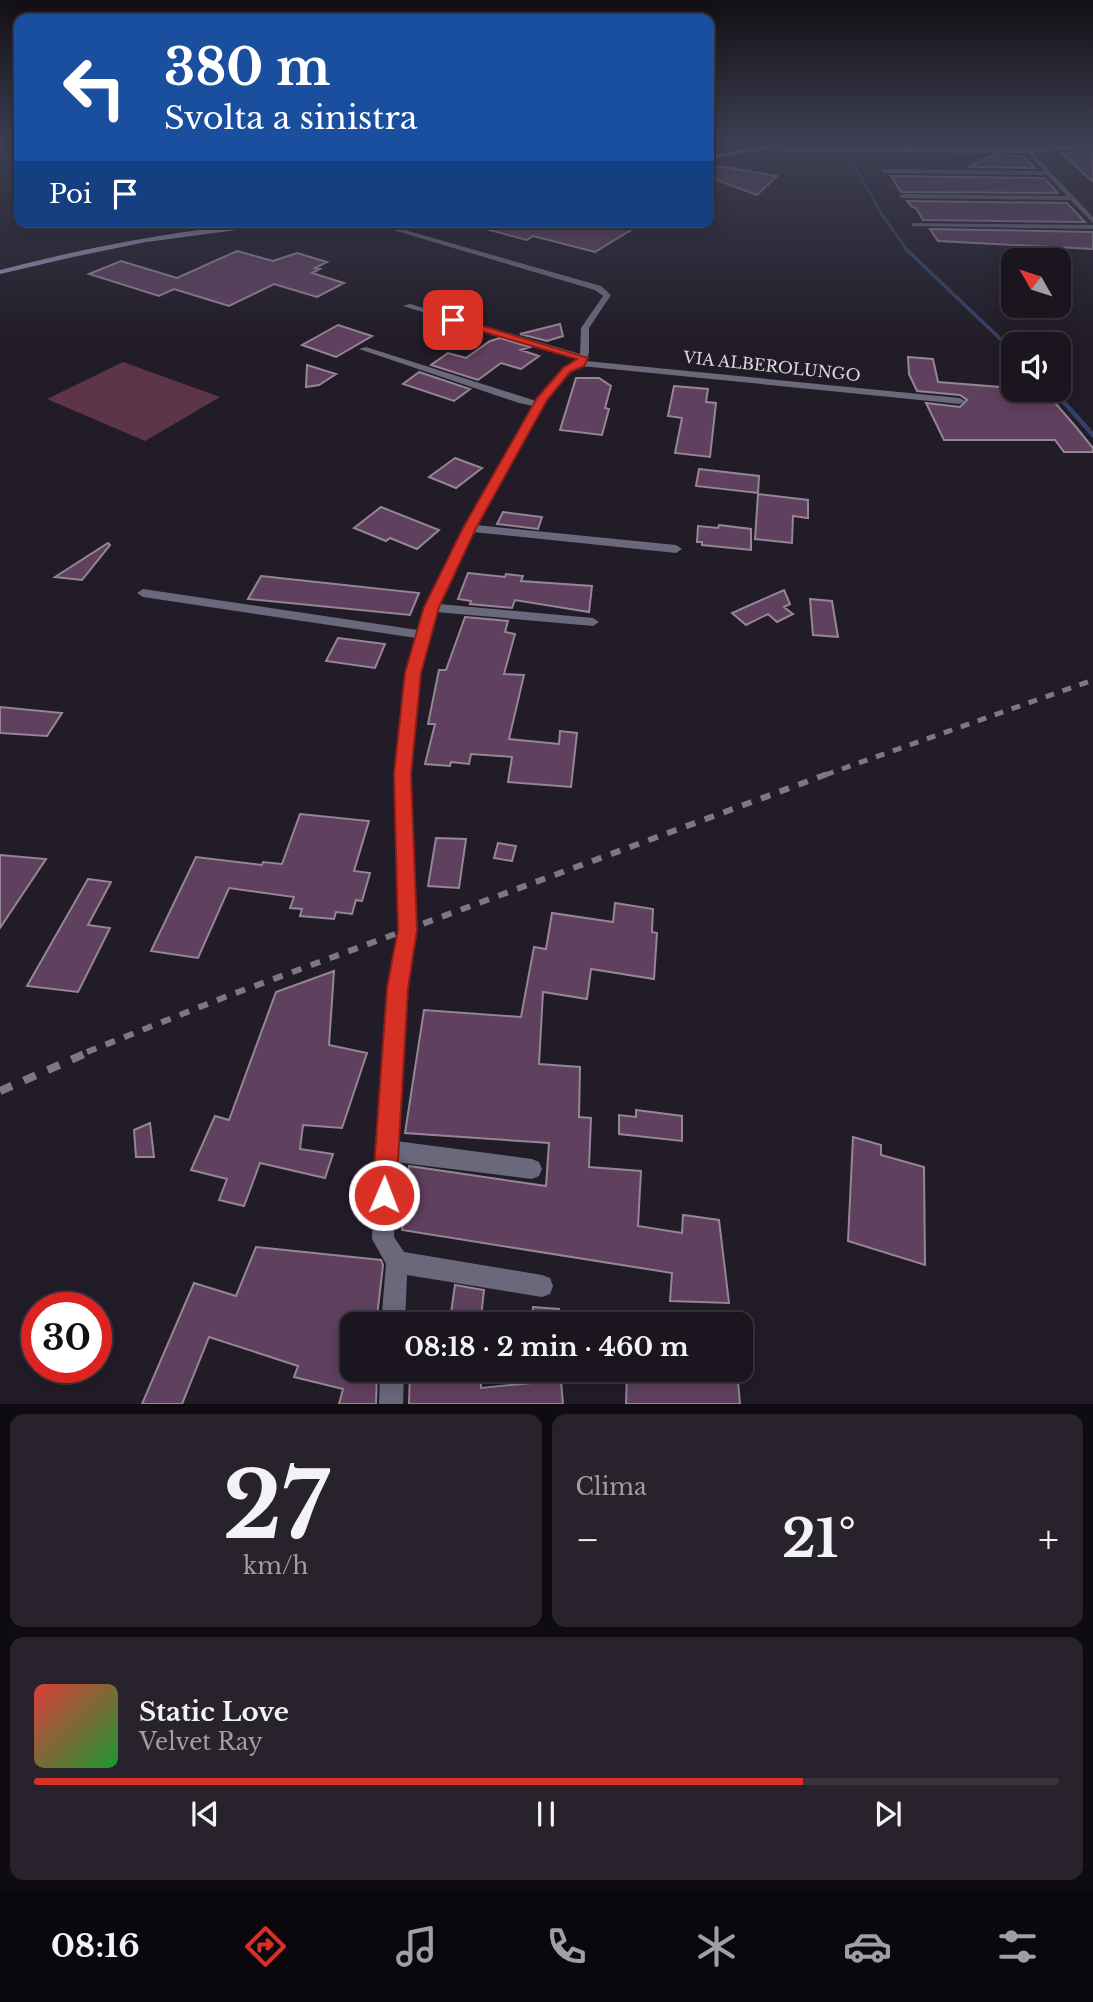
<!DOCTYPE html>
<html lang="it">
<meta charset="utf-8">
<style>
body{margin:0;font-family:"Libre Baskerville",serif;background:#27222b;color:#f1f3f6;height:100vh;display:flex;flex-direction:column;font-size:26px;white-space:nowrap}
*{box-sizing:border-box;margin:0}
p{font-size:23px;color:#9f9fa4}
.icon{flex:none;width:38px;height:38px;fill:none;stroke:currentColor;stroke-width:2;stroke-linecap:round;stroke-linejoin:round}
.map{position:relative;height:1404px;overflow:hidden}
.sheet{display:flex;flex-direction:column;gap:10px;padding:10px;background:#0e0c10;flex:1}
.sheet>*{flex:none}
.hud{position:absolute;left:14px;top:14px;width:700px;height:214px;border-radius:14px;box-shadow:0 4px 18px #0003,0 0 0 2px #38343c;background:#1a4fa0;color:#fff;overflow:hidden}
.needle{width:46px;rotate:309deg}
.fabs{position:absolute;left:1001px;top:248px;display:grid;gap:14px}
.fabs a{display:grid;place-items:center;width:70px;height:70px;border-radius:14px;background:#1a151e;box-shadow:0 4px 18px #0003,0 0 0 2px #38343c;font-size:35px}
.speed{position:absolute;left:21px;top:1292px;display:flex;gap:14px;font-size:35px;font-weight:700;text-align:center}
.speed>*{display:grid;place-content:center;width:91px;height:91px;border-radius:50%;background:#1a151e;box-shadow:0 4px 18px #0003,0 0 0 2px #38343c;line-height:1}
.speed .limit{border:10px solid #d22;background:#fff;color:#111}
.pin{position:absolute;display:grid;place-items:center;width:60px;height:60px;color:#fff;margin:-30px;border-radius:14px;box-shadow:0 4px 10px #0006}
.me{position:absolute;width:77px;margin:-38px;rotate:1deg;stroke-linejoin:round;filter:drop-shadow(0 0 5px #0008)}
.turn{display:flex;align-items:center;gap:24px;height:147px;padding:0 35px;font-size:32px}
.turn .icon{width:91px;height:91px;stroke-width:2.5}
.turn b{display:block;font-size:49px;line-height:60px}
.then{display:flex;align-items:center;height:66px;padding:0 35px;background:#0003;gap:14px;font-size:26px}
.big{font-size:52px;font-weight:700;line-height:1.1}
.sheet .card{flex:1;display:flex;flex-direction:column;justify-content:center;gap:10px;min-width:0;padding:0 24px;border-radius:14px;background:#27222b}
.sheet .dial{align-items:center;gap:0}
.dial b{font-size:91px;line-height:1}
.song{display:flex;align-items:center;gap:21px}
.cover{width:84px;height:84px;border-radius:10px;background:linear-gradient(135deg,hsl(0 70% 55%),hsl(130 70% 35%))}
.played{height:7px;border-radius:4px;background:linear-gradient(90deg,#d93025 75%,#38343c 75%)}
.keys{display:flex;justify-content:space-around;direction:ltr}
.heat{display:flex;justify-content:space-between;align-items:center;font-size:38px;direction:ltr}
.sheet .tiles{flex:1;display:grid;gap:10px;grid-template-columns:1fr 1fr}
.card:last-child{grid-column:span 2}
.trip{position:absolute;left:340px;top:1312px;width:413px;height:70px;border-radius:14px;background:#1a151e;box-shadow:0 4px 18px #0003,0 0 0 2px #38343c;font-weight:700;line-height:70px;text-align:center}
.dock{display:flex;height:112px;justify-content:space-around;align-items:center;background:#0a080c;color:#9f9fa4}
.dock .icon{width:49px;height:49px}
.dock .current{color:#d93025}
.dock b{font-size:32px;color:#f1f3f6}
.map>svg:first-child{display:block}
</style>
<div class="map">
<svg width="1093" height="1404" viewBox="0 0 1093 1404">
<rect width="100%" height="100%" fill="#221c28"/>
<!-- green -->
<path fill="#5c3549" d="M 123,362 L 220,397 L 145,441 L 47,399 Z"/>
<g fill="none" stroke-linecap="round" stroke-linejoin="round">
<!-- stream-far2 -->
<path stroke="#334266" stroke-width="2.5" d="M 831,143 L 853,162 L 881,213 L 907,250"/>
<!-- stream-far1 -->
<path stroke="#334266" stroke-width="3.5" d="M 906,249 L 1013,351"/>
<!-- stream -->
<path stroke="#334266" stroke-width="4.5" d="M 1053,390 L 1093,435"/>
</g>
<!-- building -->
<path fill="#60405f" stroke="#948693" stroke-width="2" d="M 1087,151 L 1093,153 L 1093,182 L 1062,153 Z
M 993,155 L 1023,156 L 1035,168 L 968,167 Z
M 709,165 L 731,168 L 777,176 L 757,195 L 709,177 Z
M 891,176 L 1044,178 L 1058,193 L 901,192 Z
M 907,201 L 1067,203 L 1085,222 L 923,220 L 916,208 L 912,207 Z
M 482,222 L 644,222 L 595,252 L 533,236 L 527,240 L 482,228 Z
M 930,229 L 1093,232 L 1093,249 L 938,241 Z
M 237,251 L 273,261 L 297,253 L 327,262 L 315,268 L 320,269 L 312,273 L 344,283 L 317,297 L 274,284 L 229,306 L 174,289 L 159,296 L 89,274 L 121,261 L 177,278 Z
M 560,324 L 563,336 L 547,341 L 520,334 Z
M 338,325 L 372,336 L 336,357 L 302,345 Z
M 500,338 L 530,347 L 521,350 L 539,356 L 521,369 L 501,363 L 478,380 L 431,365 L 448,353 L 466,358 L 490,341 Z
M 908,357 L 933,359 L 938,382 L 1013,388 L 1013,390 L 1044,390 L 1076,427 L 1093,448 L 1093,452 L 1064,452 L 1055,440 L 944,440 L 926,403 L 960,407 L 967,400 L 960,395 L 917,391 L 909,374 Z
M 307,365 L 336,374 L 319,385 L 306,387 Z
M 419,372 L 470,389 L 454,401 L 403,384 Z
M 576,378 L 599,378 L 611,386 L 605,408 L 609,409 L 602,435 L 560,430 Z
M 674,386 L 708,389 L 706,402 L 716,403 L 710,457 L 675,453 L 682,418 L 668,416 Z
M 455,458 L 482,468 L 456,488 L 429,477 Z
M 699,469 L 759,476 L 758,493 L 696,486 Z
M 758,494 L 808,500 L 808,518 L 793,516 L 792,543 L 755,539 Z
M 381,507 L 439,530 L 417,549 L 390,538 L 386,541 L 354,528 Z
M 503,512 L 542,517 L 538,529 L 497,524 Z
M 719,525 L 751,529 L 751,550 L 702,545 L 702,542 L 697,542 L 698,526 L 718,528 Z
M 108,543 L 110,545 L 82,580 L 55,577 Z
M 468,573 L 505,577 L 506,574 L 523,576 L 521,581 L 592,586 L 589,612 L 515,600 L 512,608 L 470,604 L 471,601 L 458,599 Z
M 261,576 L 419,593 L 410,615 L 248,599 Z
M 784,590 L 790,604 L 784,607 L 793,614 L 777,622 L 768,614 L 746,625 L 732,613 Z
M 810,599 L 832,601 L 838,637 L 813,635 Z
M 465,617 L 508,621 L 505,632 L 515,634 L 504,674 L 524,675 L 509,739 L 559,744 L 560,731 L 577,733 L 571,787 L 508,782 L 512,757 L 471,754 L 469,764 L 451,762 L 450,766 L 425,764 L 435,724 L 428,724 L 439,670 L 446,670 Z
M 338,638 L 385,644 L 375,668 L 326,661 Z
M 0,707 L 62,713 L 47,736 L 0,733 Z
M 300,814 L 369,821 L 354,871 L 370,873 L 362,901 L 356,900 L 352,914 L 336,912 L 334,919 L 300,916 L 302,909 L 290,908 L 294,897 L 229,888 L 198,958 L 151,951 L 196,857 L 262,865 L 263,862 L 282,864 Z
M 436,838 L 466,839 L 459,888 L 428,886 Z
M 498,843 L 516,846 L 512,861 L 494,858 Z
M 0,855 L 46,859 L 0,928 Z
M 88,879 L 111,882 L 88,925 L 110,928 L 78,992 L 27,986 Z
M 615,903 L 653,909 L 652,932 L 657,933 L 654,979 L 591,969 L 587,999 L 543,992 L 539,1064 L 580,1067 L 579,1117 L 591,1118 L 589,1167 L 641,1171 L 638,1226 L 682,1233 L 683,1215 L 719,1220 L 729,1303 L 670,1301 L 672,1273 L 402,1230 L 409,1166 L 546,1186 L 549,1143 L 405,1133 L 424,1010 L 521,1017 L 534,947 L 546,949 L 552,913 L 613,922 Z
M 334,971 L 329,1045 L 367,1053 L 342,1128 L 303,1125 L 300,1149 L 333,1154 L 325,1178 L 260,1163 L 244,1206 L 219,1200 L 227,1179 L 191,1170 L 215,1116 L 229,1120 L 276,992 Z
M 636,1110 L 682,1116 L 682,1141 L 619,1134 L 619,1115 L 636,1117 Z
M 150,1123 L 154,1157 L 136,1157 L 134,1130 Z
M 853,1137 L 881,1145 L 881,1155 L 924,1167 L 925,1265 L 848,1241 Z
M 256,1247 L 381,1260 L 383,1265 L 376,1325 L 352,1325 L 352,1370 L 377,1370 L 376,1404 L 339,1404 L 343,1389 L 294,1377 L 298,1366 L 209,1337 L 182,1404 L 142,1404 L 194,1283 L 236,1296 Z
M 455,1285 L 484,1290 L 481,1317 L 451,1313 Z
M 533,1307 L 559,1309 L 558,1325 L 532,1325 Z
M 410,1370 L 481,1370 L 481,1388 L 531,1383 L 532,1370 L 560,1370 L 563,1404 L 409,1404 Z
M 627,1370 L 648,1370 L 648,1376 L 695,1382 L 694,1370 L 737,1370 L 740,1404 L 626,1404 Z"/>
<g fill="none" stroke-linecap="round" stroke-linejoin="round">
<!-- street -->
<path fill="#69697b" fill-rule="evenodd" d="M 884,143 L 898,143 L 925,149 L 922,151 Z
M 1029,149 L 1093,217 L 1093,223 L 1070,200 L 902,198 L 899,196 L 902,194 L 1067,196 L 1047,175 L 884,173 L 881,171 L 884,169 L 1044,171 L 1026,151 Z
M 366,222 L 377,222 L 601,286 L 611,295 L 589,328 L 589,353 L 586,361 L 960,398 L 965,401 L 960,404 L 581,366 C 542,387 499,484 476,525 L 676,545 L 682,549 L 676,553 L 473,532 L 439,604 L 593,618 L 599,622 L 593,626 L 436,612 L 420,673 L 410,774 L 416,930 L 407,988 L 396,1141 L 532,1159 L 539,1162 L 542,1169 L 539,1176 L 532,1179 L 395,1162 L 394,1237 L 404,1252 L 542,1275 L 550,1278 L 553,1286 L 550,1294 L 542,1297 L 407,1275 L 405,1325 L 381,1325 L 386,1264 L 372,1239 L 375,1150 L 389,988 L 398,930 L 394,774 L 406,673 L 416,638 L 143,597 L 137,593 L 143,589 L 418,630 L 425,607 L 463,528 L 533,406 L 519,403 L 359,349 L 366,347 L 536,401 L 564,368 L 577,359 L 403,306 L 410,304 L 580,354 L 581,328 L 603,296 L 595,290 Z
M 913,223 L 1093,225 L 1093,229 L 911,226 Z
M 380,1370 L 404,1370 L 403,1404 L 379,1404 Z"/>
<!-- secondary -->
<path fill="#9493b1" fill-rule="evenodd" d="M 1093,144 L 1093,148 L 1029,153 L 756,151 L 709,159 L 709,155 L 756,147 L 1029,149 Z
M 269,222 L 298,222 L 146,242 L 73,257 L 0,274 L 0,270 C 88,247 178,230 269,222 Z"/>
<!-- rail-far2 -->
<path stroke="#7d7882" stroke-width="5" stroke-dasharray="9 9" stroke-linecap="butt" d="M 825,775 L 1093,680"/>
<!-- rail-far1 -->
<path stroke="#7d7882" stroke-width="6" stroke-dasharray="10 10" stroke-linecap="butt" d="M 87,1052 L 225,997 L 830,773"/>
<!-- rail -->
<path stroke="#7d7882" stroke-width="8" stroke-dasharray="13 13" stroke-linecap="butt" d="M 0,1091 L 91,1051"/>
</g>
<!-- sky -->
<linearGradient id="sky" x2="0" y2="1"><stop stop-color="#130f16"/><stop offset="0.42" stop-color="#3e4053"/><stop offset="1" stop-color="#3e4053" stop-opacity="0"/></linearGradient>
<rect width="1093" height="340" fill="url(#sky)"/>
<!-- route -->
<path fill="#d93025" stroke="#8d1f18" stroke-width="2" d="M 453,317 L 588,358 L 584,366 L 570,372 L 547,400 L 476,528 L 439,607 L 421,673 L 411,774 L 417,930 L 408,988 L 396,1195 L 393,1203 L 384,1207 L 376,1203 L 372,1195 L 387,988 L 398,930 L 394,774 L 405,673 L 424,607 L 463,528 L 537,398 L 563,368 L 577,359 L 450,322 L 448,320 Z"/>
<g text-anchor="middle" stroke-width="6" stroke-linejoin="round" paint-order="stroke">
<!-- far-street labels -->
<g font-size="16" fill="#dad7df" stroke="#221c28">
<text transform="translate(772 366) rotate(6)" y="6">VIA ALBEROLUNGO</text>
</g>
</g>
</svg>
<div class="fabs">
<a><svg class="needle" viewBox="-14 -14 28 28"><path d="M0-13l5 13h-10z" fill="#e53935"/><path d="M0 13l5-13h-10z" fill="#9f9fa4"/></svg></a>
<a><svg class="icon" aria-label="sound" viewBox="0 0 24 24"><path d="M4 9h4l5-4v14l-5-4H4zM17 9q2 3 0 6"/></svg></a>
</div>
<div class="speed"><div class="limit">30</div></div>
<div class="pin" style="left:453px;top:320px;background:#d93025"><svg class="icon" aria-label="arrive" viewBox="0 0 24 24"><path d="M6 21V4h12l-3 4 3 4H6"/></svg></div>
<svg class="me" style="left:384px;top:1195px" viewBox="-20 -20 40 40"><circle r="17" fill="#d93025" stroke="#fff" stroke-width="3"/><path d="M0-11L8 9 0 5-8 9z" fill="#fff"/></svg>
<div class="trip">08:18 · 2 min · 460 m</div>
<div class="hud">
<div class="turn"><svg class="icon" aria-label="left" viewBox="0 0 24 24"><path d="M17 20v-9H6M10 6l-5 5 5 5"/></svg><div><b>380 m</b>Svolta a sinistra</div></div>
<div class="then">Poi<svg class="icon" aria-label="arrive" viewBox="0 0 24 24"><path d="M6 21V4h12l-3 4 3 4H6"/></svg></div>
</div>
</div>
<section class="sheet">
<div class="tiles">
<div class="card dial"><b>27</b><p>km/h</p></div>
<div class="card"><p>Clima</p>
<div class="heat"><a>−</a><b class="big">21°</b><a>+</a></div>
</div>
<div class="card">
<div class="song"><i class="cover"></i><div><b>Static Love</b><p>Velvet Ray</p></div></div>
<div class="played"></div>
<div class="keys"><svg class="icon" aria-label="previous" viewBox="0 0 24 24"><path d="M18 5L8 12l10 7zM5 5v14"/></svg><svg class="icon" aria-label="pause" viewBox="0 0 24 24"><path d="M8 5v14M16 5v14"/></svg><svg class="icon" aria-label="next" viewBox="0 0 24 24"><path d="M6 5l10 7-10 7zM19 5v14"/></svg></div>
</div>
</div>
</section>
<nav class="dock">
<b>08:16</b>
<svg class="icon current" aria-label="directions" viewBox="0 0 24 24"><path d="M12 3l9 9-9 9-9-9zM9 14v-3h6M13 9l2 2-2 2"/></svg>
<svg class="icon" aria-label="music" viewBox="0 0 24 24"><path d="M9 18V5l10-2v13"/><circle cx="6" cy="18" r="3"/><circle cx="16" cy="16" r="3"/></svg>
<svg class="icon" aria-label="phone" viewBox="0 0 24 24"><path d="M5 4h4l2 5-3 2q2 4 5 5l2-3 5 2v4C11 20 4 13 5 4z"/></svg>
<svg class="icon" aria-label="climate" viewBox="0 0 24 24"><path d="M12 3v18M4 7l16 10M4 17L20 7"/></svg>
<svg class="icon" aria-label="car" viewBox="0 0 24 24"><path d="M5 17H2v-5l4-1 3-4h7l3 4 3 1v5h-3M9 17h6M6 11h13"/><circle cx="7" cy="17" r="2"/><circle cx="17" cy="17" r="2"/></svg>
<svg class="icon" aria-label="filters" viewBox="0 0 24 24"><path d="M4 7h16M4 17h16"/><circle cx="9" cy="7" r="2"/><circle cx="15" cy="17" r="2"/></svg>
</nav>
